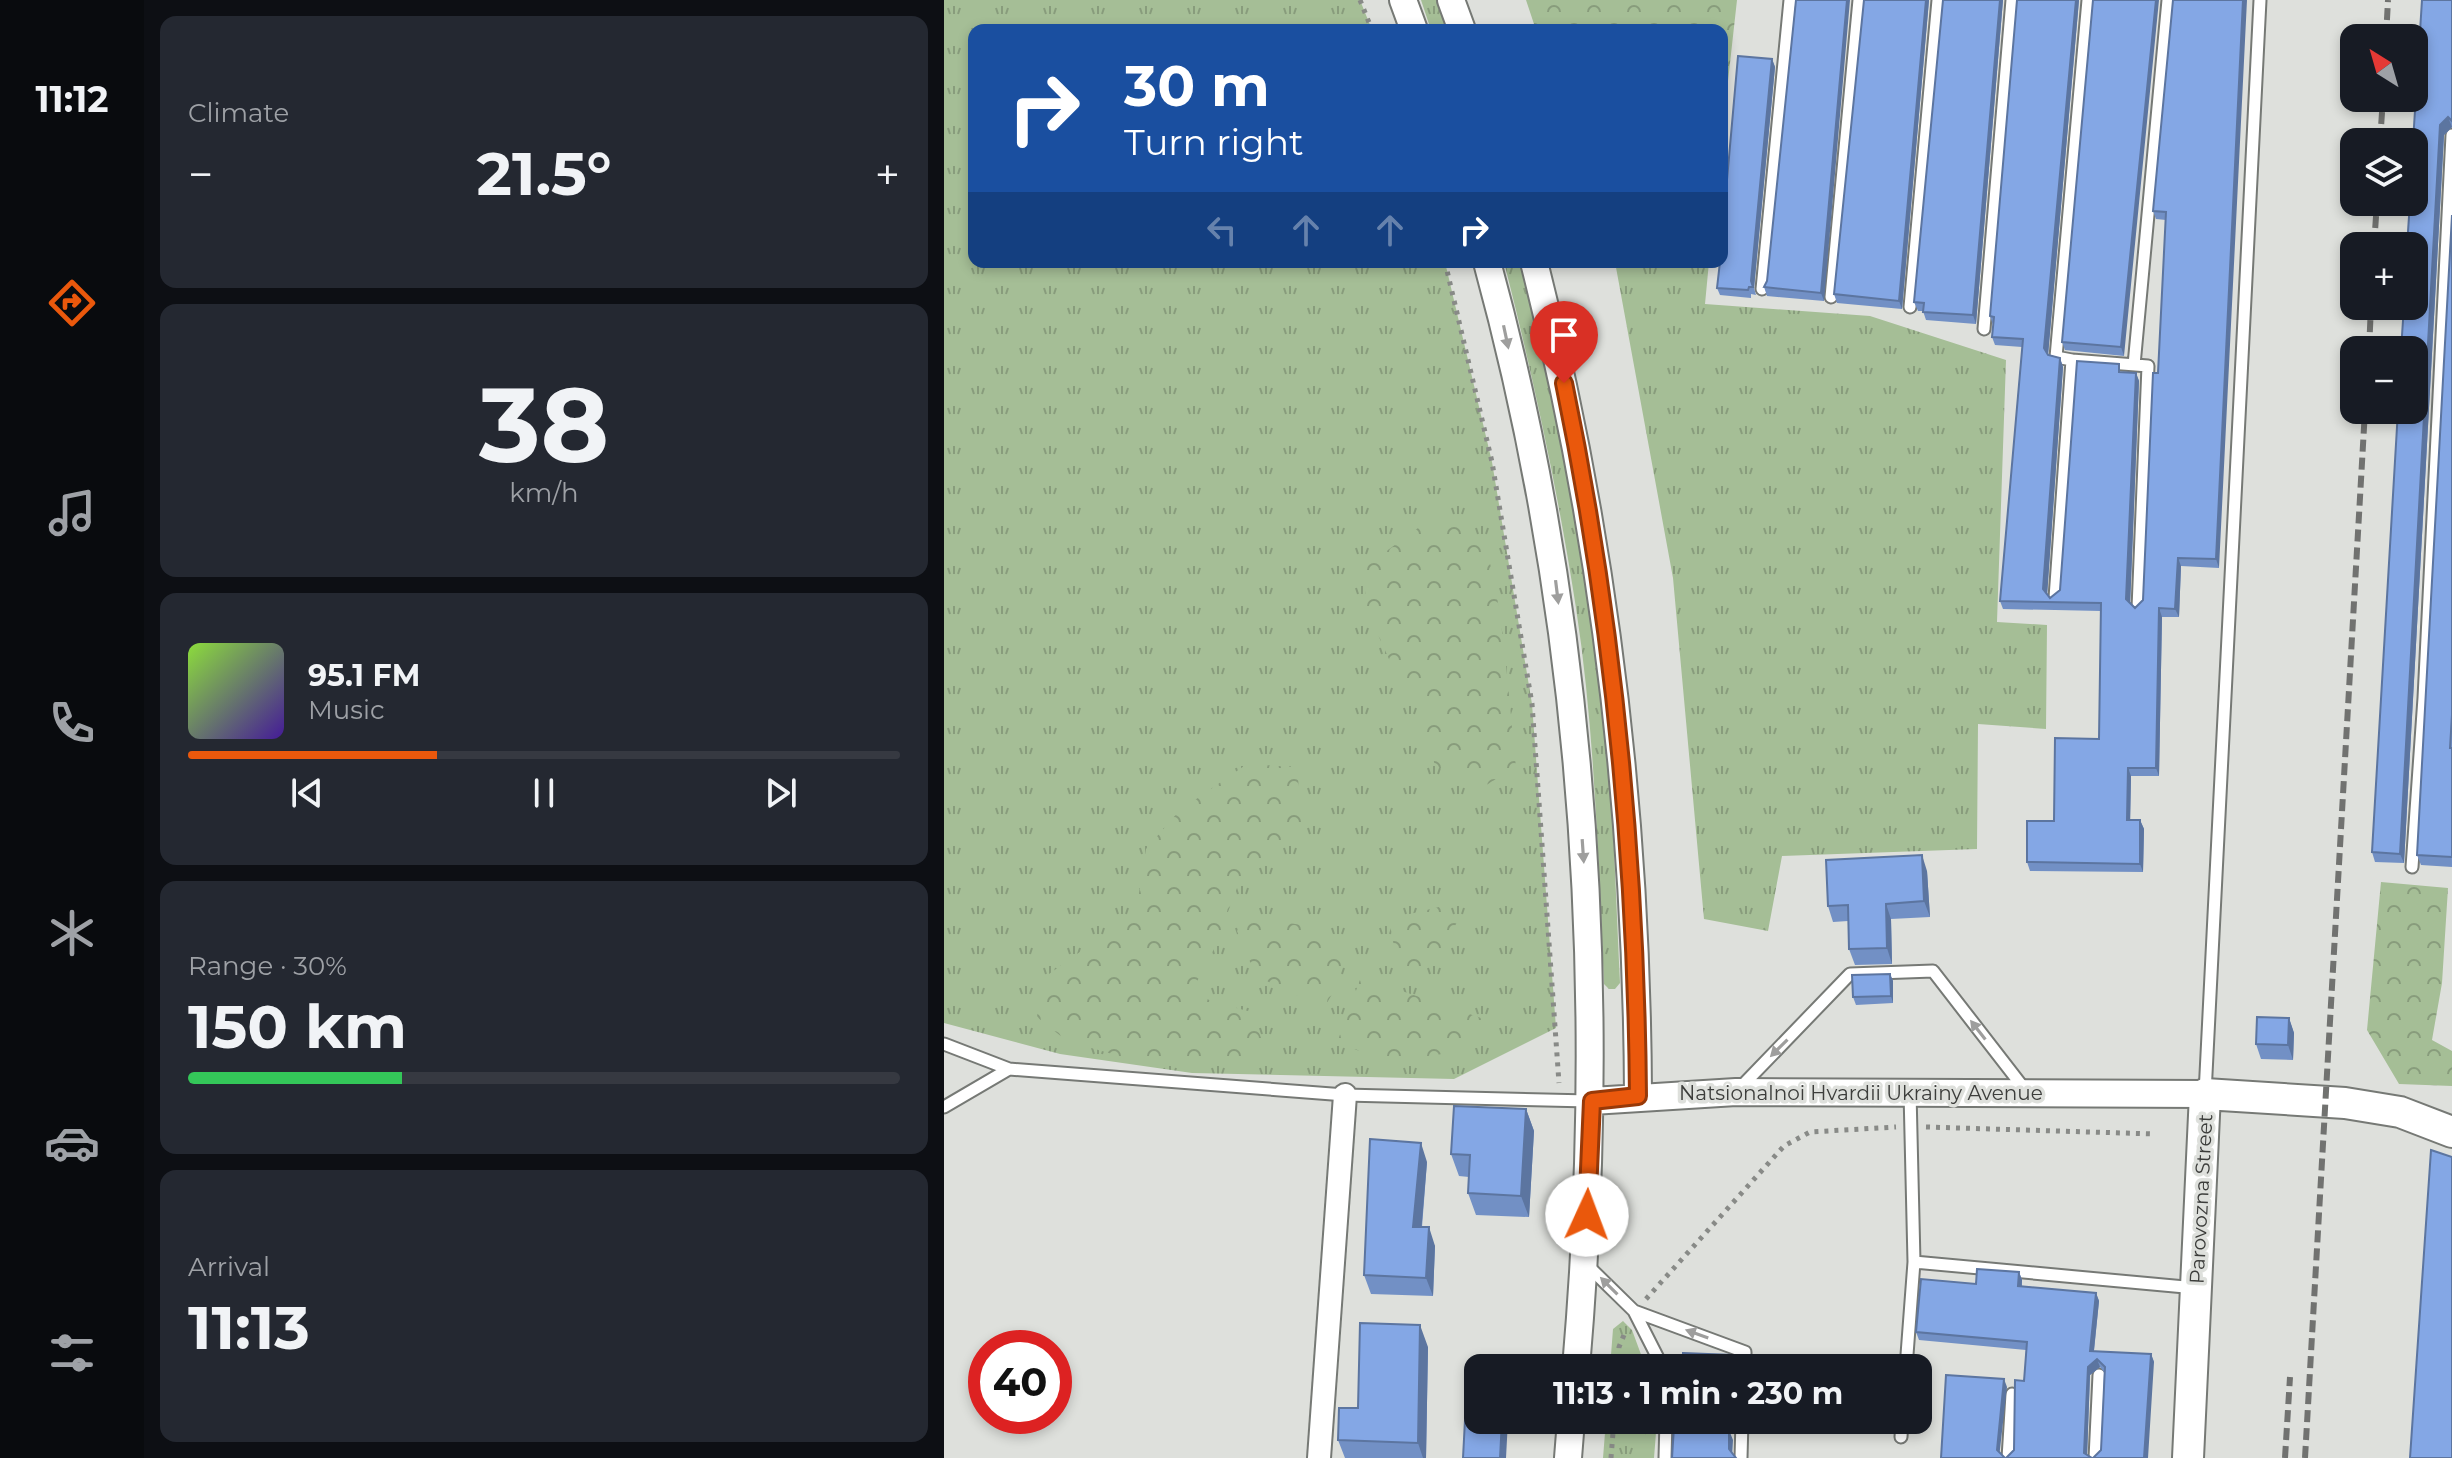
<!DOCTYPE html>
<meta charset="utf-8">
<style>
body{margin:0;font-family:Montserrat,sans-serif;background:#242831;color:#f1f3f6;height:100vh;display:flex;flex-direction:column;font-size:30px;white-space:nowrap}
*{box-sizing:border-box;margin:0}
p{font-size:26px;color:#9ea1a6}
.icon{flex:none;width:44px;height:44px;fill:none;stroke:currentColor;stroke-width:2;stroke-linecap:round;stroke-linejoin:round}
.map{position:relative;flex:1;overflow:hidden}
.details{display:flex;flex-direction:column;gap:16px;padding:16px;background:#0d0f14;width:800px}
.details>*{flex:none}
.banner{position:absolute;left:24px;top:24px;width:760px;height:244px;border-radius:16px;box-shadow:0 4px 12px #0003;background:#1a4fa0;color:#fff;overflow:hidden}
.needle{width:52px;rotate:323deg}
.tools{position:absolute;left:1396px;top:24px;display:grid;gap:16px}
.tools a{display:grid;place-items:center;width:88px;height:88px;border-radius:16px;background:#171b24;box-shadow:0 4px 12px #0003;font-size:40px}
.speed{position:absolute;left:24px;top:1330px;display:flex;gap:16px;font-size:40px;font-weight:700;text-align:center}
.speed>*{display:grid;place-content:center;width:104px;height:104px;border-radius:50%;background:#171b24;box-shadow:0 4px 12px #0003;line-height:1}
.speed .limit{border:12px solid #d22;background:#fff;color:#111}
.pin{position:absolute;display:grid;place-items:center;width:68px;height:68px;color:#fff;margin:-82px -34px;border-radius:50% 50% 50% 0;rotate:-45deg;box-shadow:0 0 8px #0007}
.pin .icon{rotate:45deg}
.me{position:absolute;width:88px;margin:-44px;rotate:2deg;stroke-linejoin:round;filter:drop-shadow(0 0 6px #0008)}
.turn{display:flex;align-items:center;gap:28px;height:168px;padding:0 24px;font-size:36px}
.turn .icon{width:104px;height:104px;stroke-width:2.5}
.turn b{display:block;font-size:56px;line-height:68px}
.lanes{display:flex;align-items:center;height:76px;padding:0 24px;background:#0003;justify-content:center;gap:40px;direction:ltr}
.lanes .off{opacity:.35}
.big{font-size:60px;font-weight:700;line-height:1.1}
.details .tile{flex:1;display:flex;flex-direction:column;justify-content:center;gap:12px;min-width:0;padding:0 28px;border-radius:16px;background:#242831}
.details .dial{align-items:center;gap:0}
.dial b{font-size:104px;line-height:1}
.song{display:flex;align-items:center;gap:24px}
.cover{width:96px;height:96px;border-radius:12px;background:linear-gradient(135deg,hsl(90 70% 55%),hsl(260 70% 35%))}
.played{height:8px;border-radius:4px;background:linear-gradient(90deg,#ea580c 35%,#363941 35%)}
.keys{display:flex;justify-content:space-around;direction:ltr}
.heat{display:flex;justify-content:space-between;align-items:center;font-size:44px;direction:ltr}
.charge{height:12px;border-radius:6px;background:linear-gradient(90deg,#34c759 30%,#363941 0)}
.trip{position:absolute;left:520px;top:1354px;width:468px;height:80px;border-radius:16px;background:#171b24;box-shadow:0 4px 12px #0003;font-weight:700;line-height:80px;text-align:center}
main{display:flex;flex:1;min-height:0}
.dock{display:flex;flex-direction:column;width:144px;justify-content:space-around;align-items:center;background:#090b0e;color:#9ea1a6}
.dock .icon{width:56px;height:56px}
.dock .selected{color:#ea580c}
.dock b{font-size:36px;color:#f1f3f6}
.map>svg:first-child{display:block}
</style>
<main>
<nav class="dock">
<b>11:12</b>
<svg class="icon selected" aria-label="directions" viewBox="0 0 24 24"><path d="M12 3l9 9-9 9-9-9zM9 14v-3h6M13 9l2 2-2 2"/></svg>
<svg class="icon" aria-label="music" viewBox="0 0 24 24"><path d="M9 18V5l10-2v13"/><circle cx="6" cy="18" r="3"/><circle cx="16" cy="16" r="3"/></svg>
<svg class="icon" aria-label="phone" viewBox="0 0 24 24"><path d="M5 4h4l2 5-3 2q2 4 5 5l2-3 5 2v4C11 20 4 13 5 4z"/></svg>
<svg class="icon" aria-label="climate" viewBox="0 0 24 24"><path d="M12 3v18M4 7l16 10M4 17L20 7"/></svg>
<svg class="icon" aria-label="car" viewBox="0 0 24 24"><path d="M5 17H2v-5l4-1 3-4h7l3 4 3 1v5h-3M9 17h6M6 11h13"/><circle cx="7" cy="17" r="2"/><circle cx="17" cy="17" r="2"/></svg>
<svg class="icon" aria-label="filters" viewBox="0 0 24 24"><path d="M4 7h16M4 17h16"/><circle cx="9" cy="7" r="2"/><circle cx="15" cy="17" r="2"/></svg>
</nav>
<section class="details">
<div class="tile"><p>Climate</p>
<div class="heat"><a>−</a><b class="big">21.5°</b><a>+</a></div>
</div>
<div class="tile dial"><b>38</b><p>km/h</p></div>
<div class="tile">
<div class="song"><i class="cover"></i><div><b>95.1 FM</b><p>Music</p></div></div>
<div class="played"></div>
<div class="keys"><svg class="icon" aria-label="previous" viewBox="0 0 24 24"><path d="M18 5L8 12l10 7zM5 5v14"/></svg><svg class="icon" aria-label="pause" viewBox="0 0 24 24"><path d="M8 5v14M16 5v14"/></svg><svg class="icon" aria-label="next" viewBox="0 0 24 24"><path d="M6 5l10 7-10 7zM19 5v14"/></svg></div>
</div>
<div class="tile"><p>Range · 30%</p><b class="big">150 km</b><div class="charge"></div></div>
<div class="tile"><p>Arrival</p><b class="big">11:13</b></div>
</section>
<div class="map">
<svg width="1508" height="1458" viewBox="0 0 1508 1458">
<defs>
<pattern id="grass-tufts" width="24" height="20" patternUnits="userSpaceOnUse" patternTransform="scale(2)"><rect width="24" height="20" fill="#a5be96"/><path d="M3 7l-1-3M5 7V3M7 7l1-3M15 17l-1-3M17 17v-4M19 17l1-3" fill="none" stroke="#889c7c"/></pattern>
<pattern id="forest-crowns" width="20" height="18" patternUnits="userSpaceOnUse" patternTransform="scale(2)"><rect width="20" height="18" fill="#a5be96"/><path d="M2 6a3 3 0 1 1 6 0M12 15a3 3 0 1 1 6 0" fill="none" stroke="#889c7c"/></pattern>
</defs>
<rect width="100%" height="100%" fill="#dee0dc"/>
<!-- grass -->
<path fill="url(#grass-tufts)" d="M 0,0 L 416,0 L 428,30 L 30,30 L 30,262 L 501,262 L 548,462 L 588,704 L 612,1028 L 510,1079 L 248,1073 L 116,1054 L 0,1023 Z
M 477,0 L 494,0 L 504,30 L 487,30 Z
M 560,262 L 576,262 C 607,373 632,487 648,601 C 667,727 670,857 676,983 L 671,989 L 665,989 L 660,984 C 654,858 651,732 632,608 C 614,491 589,376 560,262 Z
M 671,262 L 765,262 L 761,304 L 926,316 L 1062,360 L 1053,622 L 1103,625 L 1102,729 L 1034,724 L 1033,849 L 838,856 L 824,931 L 760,919 L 729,578 Z
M 679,1321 L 688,1330 L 702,1368 L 666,1368 L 669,1329 Z
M 662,1420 L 713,1420 L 710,1458 L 659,1458 Z"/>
<!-- forest -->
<path fill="url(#forest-crowns)" d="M 582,0 L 793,0 L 778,135 L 778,30 L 592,30 Z
M 485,520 C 504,520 522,522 535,537 C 557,562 567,725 572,766 L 541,786 L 491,766 L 478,710 L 449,668 L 421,606 L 422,566 Z
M 303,764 L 353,767 L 358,823 L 293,888 L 270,949 L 248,991 L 269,1002 L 304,1011 L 319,1041 L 302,1059 L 189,1060 L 123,1041 L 93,1017 L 98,979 L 192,912 L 202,849 L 235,811 Z
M 1437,882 L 1504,888 L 1498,983 L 1488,1040 L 1508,1051 L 1508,1086 L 1455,1084 L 1423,1030 Z
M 495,907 L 514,920 L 499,950 L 478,973 L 453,963 L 445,919 Z
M 304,916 L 381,929 L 402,942 L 395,982 L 380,1008 L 312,976 L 293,931 Z
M 417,977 L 540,1019 L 536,1047 C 492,1056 433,1068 394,1040 Z"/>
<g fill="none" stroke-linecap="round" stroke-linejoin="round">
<defs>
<path id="service" d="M 818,289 L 846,0
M 887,297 L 915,0
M 966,307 L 994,0
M 1040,329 L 1068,0
M 1128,360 L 1204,366 L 1194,608
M 1190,365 L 1224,0
M 1111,598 L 1128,360 L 1112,357 L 1144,0
M 1468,867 L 1480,698 L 1508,135
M 0,1044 L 65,1069 L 401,1095 L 645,1101
M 795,1089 L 906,974 L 989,971 L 1082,1091
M 966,1092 L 970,1262 L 1252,1288
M 1261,1094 L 1316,0
M 0,1107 L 65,1069
M 642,1264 L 690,1311 L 719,1368
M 690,1311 L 801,1352 L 801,1368
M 962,1368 L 970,1262
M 957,1437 L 958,1420
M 721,1458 L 722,1420
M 797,1458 L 798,1420
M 1064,1458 L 1068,1394
M 1151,1458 L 1155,1375"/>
<path id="minor" d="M 375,1458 L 401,1095"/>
<path id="tertiary" d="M 459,0 L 470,30
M 507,0 L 518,30
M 543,262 C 642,623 664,996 632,1368
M 590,262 C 660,536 693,814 694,1096
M 648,1101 L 792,1092 L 1261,1094
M 624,1458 L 627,1420"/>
<path id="secondary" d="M 1244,1458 L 1261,1094 L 1401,1103 L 1456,1112 L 1508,1132"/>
</defs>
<!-- service casing -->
<use href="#service" stroke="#767975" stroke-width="15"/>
<!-- minor casing -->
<use href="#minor" stroke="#767975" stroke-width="26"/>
<!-- tertiary casing -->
<use href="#tertiary" stroke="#767975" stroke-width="30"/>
<!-- secondary casing -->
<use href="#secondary" stroke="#767975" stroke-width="34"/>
<!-- path -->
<path stroke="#888a87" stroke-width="5" stroke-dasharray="4 6" stroke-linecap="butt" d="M 416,0 L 428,30
M 501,262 L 548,462 L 588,704 L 615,1083
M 982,1127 L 1211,1134
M 702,1299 L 840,1146 L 866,1132 L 952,1127
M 674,1368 L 675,1347 L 682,1330
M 667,1458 L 670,1420"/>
<!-- service -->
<use href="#service" stroke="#fff" stroke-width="11"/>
<!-- minor -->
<use href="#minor" stroke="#fff" stroke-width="22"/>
<!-- tertiary -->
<use href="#tertiary" stroke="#fff" stroke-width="26"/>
<!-- secondary -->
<use href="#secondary" stroke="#fff" stroke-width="30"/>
<!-- rail -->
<path stroke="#717270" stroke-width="6" stroke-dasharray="12 6" stroke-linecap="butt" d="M 1442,38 L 1444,0
M 1436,142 L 1439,98
M 1430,246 L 1433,202
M 1425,350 L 1427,306
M 1341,1458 L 1346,1377
M 1361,1458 L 1421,410"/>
</g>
<!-- wall -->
<path fill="#7290c5" d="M 852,0 L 880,301 L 823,296 L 820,287 L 823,281 Z
M 920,0 L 985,0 L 958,309 L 893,303 L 890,294 Z
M 999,0 L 1059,0 L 1032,324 L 982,320 L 979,311 L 974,311 L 970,302 Z
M 1073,0 L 1135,0 L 1104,354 L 1116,358 L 1119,367 L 1103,593 L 1106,598 L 1116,590 L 1178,372 L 1192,373 L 1195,381 L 1186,602 L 1191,608 L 1199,600 L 1214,373 L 1222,220 L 1212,219 L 1209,211 L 1229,0 L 1275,568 L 1237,566 L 1235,617 L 1218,617 L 1215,776 L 1187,776 L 1186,820 L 1196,820 L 1200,829 L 1199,872 L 1086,871 L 1083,862 L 1110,821 L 1155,739 L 1157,611 L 1059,609 L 1056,601 L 1078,347 L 1051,345 L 1048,337 L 1049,325 L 1046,316 Z
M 1149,0 L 1180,356 L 1121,350 L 1118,342 Z
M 1508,0 L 1508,127 L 1500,135 L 1460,863 L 1431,862 L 1428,852 Z
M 828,59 L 831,67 L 810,288 L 812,295 L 807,294 L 807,298 L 776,295 L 773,288 Z
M 1508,215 L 1508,867 L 1477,865 L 1473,855 Z
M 983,871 L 986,917 L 947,919 L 948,964 L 911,965 L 905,949 L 904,921 L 889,922 L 884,906 Z
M 946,974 L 949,981 L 949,1003 L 912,1005 L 909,997 Z
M 1345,1018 L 1350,1033 L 1349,1060 L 1317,1059 L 1312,1044 Z
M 582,1109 L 590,1131 L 585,1217 L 532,1215 L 524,1193 L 525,1177 L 515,1176 L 507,1154 Z
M 483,1162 L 478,1227 L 491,1246 L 489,1296 L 427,1294 L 420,1275 Z
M 1075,1272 L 1078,1280 L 1078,1286 L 1152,1293 L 1155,1301 L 1150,1351 L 1207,1354 L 1210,1362 L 1157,1450 L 1160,1372 L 1156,1367 L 1146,1375 L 1143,1455 L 1070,1450 L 1080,1381 L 1082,1350 L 975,1340 L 972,1332 L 1032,1284 Z
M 484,1347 L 482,1458 L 401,1458 L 394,1440 L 414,1408 Z"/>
<!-- shaded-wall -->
<path fill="#5c75a0" d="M 903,0 L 906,0 L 880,301 L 877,293 Z
M 982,0 L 985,0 L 958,309 L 955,301 Z
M 1056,0 L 1059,0 L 1032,324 L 1029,315 Z
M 1132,0 L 1135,0 L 1104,356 L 1100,348 Z
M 1212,0 L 1215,0 L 1180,356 L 1177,347 Z
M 1299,0 L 1303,0 L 1275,568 L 1272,559 Z
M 828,59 L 831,67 L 810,288 L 807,281 Z
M 1504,117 L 1508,127 L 1500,135 L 1460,863 L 1456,854 L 1496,125 Z
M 1116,358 L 1119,367 L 1103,597 L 1099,589 Z
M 1192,373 L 1195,381 L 1186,608 L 1182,599 Z
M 1234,558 L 1237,566 L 1235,617 L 1231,609 Z
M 1215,608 L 1218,617 L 1215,776 L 1212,768 Z
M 1184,768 L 1187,776 L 1186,829 L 1183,820 Z
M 1196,820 L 1200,829 L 1199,872 L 1196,864 Z
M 978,855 L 983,871 L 986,917 L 980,901 Z
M 942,904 L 947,919 L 948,964 L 943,948 Z
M 946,974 L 949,981 L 949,1003 L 947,996 Z
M 1345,1018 L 1350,1033 L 1349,1060 L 1344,1045 Z
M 582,1109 L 590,1131 L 585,1217 L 577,1196 Z
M 477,1143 L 483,1162 L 476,1245 L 469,1227 Z
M 485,1227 L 491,1246 L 489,1296 L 482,1278 Z
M 1075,1272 L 1078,1280 L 1077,1294 L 1074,1286 Z
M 1152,1293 L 1155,1301 L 1149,1359 L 1146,1351 Z
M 476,1325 L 484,1347 L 482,1458 L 479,1458 L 474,1443 Z
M 1207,1354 L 1210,1362 L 1204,1458 L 1200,1458 Z
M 788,1355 L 791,1364 L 791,1368 L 787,1368 Z
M 1153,1359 L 1156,1367 L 1146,1375 L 1143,1458 L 1140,1453 L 1144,1367 Z
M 1060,1379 L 1063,1387 L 1055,1458 L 1053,1450 Z
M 558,1420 L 564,1420 L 562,1458 L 556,1458 Z
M 776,1420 L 780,1420 L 779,1439 L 776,1429 Z
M 785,1430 L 789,1440 L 788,1458 L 785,1449 Z"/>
<!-- building -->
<path fill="#84a7e5" stroke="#5c75a0" stroke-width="2" d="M 852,0 L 903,0 L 877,293 L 820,287 L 823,281 Z
M 920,0 L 982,0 L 955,301 L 890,294 Z
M 999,0 L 1056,0 L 1029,315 L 979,312 L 980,303 L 970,302 Z
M 1073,0 L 1132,0 L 1100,348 L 1104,355 L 1116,358 L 1099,589 L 1106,598 L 1116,590 L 1133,361 L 1175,364 L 1175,372 L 1192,373 L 1182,599 L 1191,608 L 1199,600 L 1209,373 L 1214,373 L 1222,212 L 1209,211 L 1229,0 L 1299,0 L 1272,559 L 1234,558 L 1231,609 L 1215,608 L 1212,768 L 1184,768 L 1183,820 L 1196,820 L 1196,864 L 1083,862 L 1083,821 L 1110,821 L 1111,738 L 1155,739 L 1157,603 L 1056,601 L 1079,339 L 1048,337 L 1050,317 L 1046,316 Z
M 1149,0 L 1212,0 L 1177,347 L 1118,342 Z
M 1478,0 L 1508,0 L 1508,121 L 1504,117 L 1496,125 L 1456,854 L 1428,852 L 1454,410 L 1470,410 L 1470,350 L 1457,350 L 1460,306 L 1470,306 L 1470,246 L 1463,246 L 1466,202 L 1470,202 L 1469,142 Z
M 794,56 L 828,59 L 807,281 L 809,287 L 805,287 L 804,290 L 773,288 L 776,262 L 778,262 L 778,236 Z
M 1508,215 L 1508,715 L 1506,748 L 1508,748 L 1508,857 L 1473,855 Z
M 978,855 L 980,901 L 942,904 L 943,948 L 905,949 L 904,905 L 884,906 L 882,860 Z
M 946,974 L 947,996 L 909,997 L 908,975 Z
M 1313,1017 L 1345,1018 L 1344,1045 L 1312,1044 Z
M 510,1106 L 582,1109 L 577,1196 L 524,1193 L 526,1155 L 507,1154 Z
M 426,1139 L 477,1143 L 469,1227 L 485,1227 L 482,1278 L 420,1275 Z
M 1487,1150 L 1508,1157 L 1508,1458 L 1466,1458 Z
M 1033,1269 L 1075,1272 L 1074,1286 L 1152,1293 L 1146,1351 L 1207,1354 L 1200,1458 L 1149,1458 L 1157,1450 L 1161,1367 L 1153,1359 L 1144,1367 L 1140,1453 L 1148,1458 L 1062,1458 L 1070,1450 L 1071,1380 L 1080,1381 L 1083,1342 L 972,1332 L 977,1279 L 1032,1284 Z
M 416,1323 L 476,1325 L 474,1443 L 394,1440 L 395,1408 L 414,1408 Z
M 739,1353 L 788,1355 L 787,1368 L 739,1368 Z
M 1002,1375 L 1060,1379 L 1053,1450 L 1061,1458 L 997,1458 Z
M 522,1401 L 534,1402 L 534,1420 L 558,1420 L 556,1458 L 519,1458 Z
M 750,1420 L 776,1420 L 776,1429 L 785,1430 L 785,1449 L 792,1458 L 728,1458 L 730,1427 L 749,1427 Z"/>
<!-- one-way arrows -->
<defs><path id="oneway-solid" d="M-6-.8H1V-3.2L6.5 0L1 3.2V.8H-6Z" transform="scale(2)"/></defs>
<g fill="#9e9e9d">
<use href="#oneway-solid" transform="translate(562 337) rotate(78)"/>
<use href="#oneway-solid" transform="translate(613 592) rotate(83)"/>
<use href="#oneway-solid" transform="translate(639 851) rotate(86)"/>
<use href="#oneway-solid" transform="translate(1034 1030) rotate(-128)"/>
<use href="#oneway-solid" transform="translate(835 1048) rotate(135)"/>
<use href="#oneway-solid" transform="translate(665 1286) rotate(-135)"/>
<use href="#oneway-solid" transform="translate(753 1334) rotate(-160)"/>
</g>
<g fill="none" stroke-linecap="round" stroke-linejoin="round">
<defs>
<path id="route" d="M 620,383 C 669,619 692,855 694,1096 L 648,1101 L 643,1215"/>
</defs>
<!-- route casing -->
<use href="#route" stroke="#983908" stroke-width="20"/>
<!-- route -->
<use href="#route" stroke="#ea580c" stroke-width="14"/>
</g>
<g text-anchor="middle" stroke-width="7" stroke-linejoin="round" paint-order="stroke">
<!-- street labels -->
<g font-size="20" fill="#3c3d3b" stroke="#dee0dc">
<text x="917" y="1100">Natsionalnoi Hvardii Ukrainy Avenue</text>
<text transform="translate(1257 1199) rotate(-87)" y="7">Parovozna Street</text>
</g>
</g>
</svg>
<div class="tools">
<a><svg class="needle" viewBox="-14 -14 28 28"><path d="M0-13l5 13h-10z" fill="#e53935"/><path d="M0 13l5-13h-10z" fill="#9ea1a6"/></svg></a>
<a><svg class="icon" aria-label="layers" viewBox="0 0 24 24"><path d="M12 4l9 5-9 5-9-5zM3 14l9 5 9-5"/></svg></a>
<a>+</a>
<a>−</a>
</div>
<div class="speed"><div class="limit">40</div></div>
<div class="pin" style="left:620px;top:383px;background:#d93025"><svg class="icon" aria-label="arrive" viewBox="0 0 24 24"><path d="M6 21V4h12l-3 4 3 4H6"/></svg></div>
<svg class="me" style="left:643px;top:1215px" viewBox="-20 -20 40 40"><circle r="19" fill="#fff"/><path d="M0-13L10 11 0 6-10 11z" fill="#ea580c"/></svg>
<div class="trip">11:13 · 1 min · 230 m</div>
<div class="banner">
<div class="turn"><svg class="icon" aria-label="right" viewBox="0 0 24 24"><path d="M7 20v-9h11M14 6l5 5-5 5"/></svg><div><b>30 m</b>Turn right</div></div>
<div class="lanes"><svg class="icon off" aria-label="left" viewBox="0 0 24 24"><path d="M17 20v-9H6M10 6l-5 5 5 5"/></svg><svg class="icon off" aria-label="ahead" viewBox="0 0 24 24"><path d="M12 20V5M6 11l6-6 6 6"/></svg><svg class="icon off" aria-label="ahead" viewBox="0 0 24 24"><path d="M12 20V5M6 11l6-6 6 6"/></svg><svg class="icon" aria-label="right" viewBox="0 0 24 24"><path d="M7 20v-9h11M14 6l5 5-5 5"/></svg></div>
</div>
</div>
</main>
